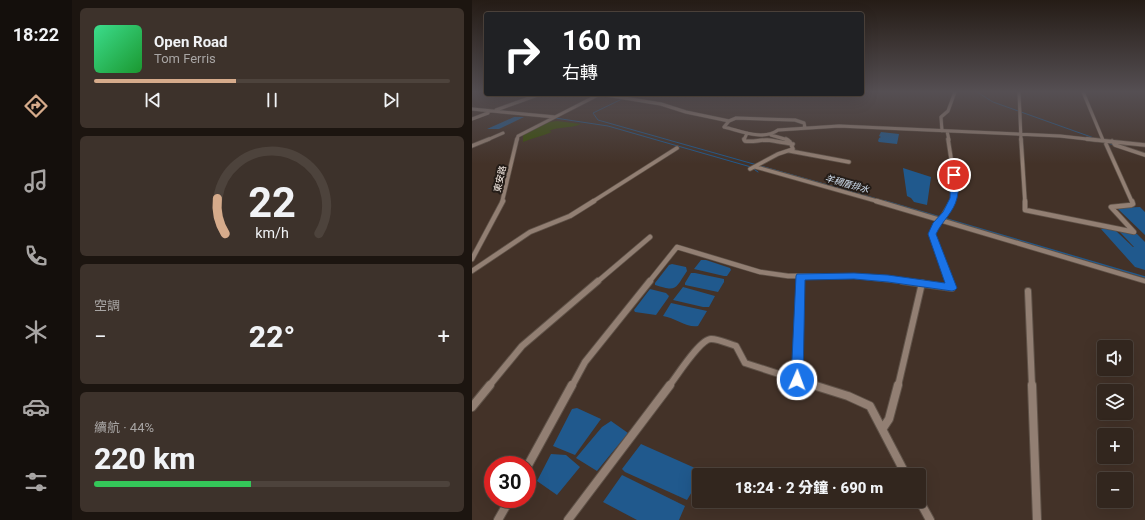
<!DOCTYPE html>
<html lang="zh-TW">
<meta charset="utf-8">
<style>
body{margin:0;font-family:Roboto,"Noto Sans TC",sans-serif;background:#3d322b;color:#f1f3f6;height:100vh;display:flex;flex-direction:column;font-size:15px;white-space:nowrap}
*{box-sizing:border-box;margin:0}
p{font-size:13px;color:#a8a5a4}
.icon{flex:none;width:22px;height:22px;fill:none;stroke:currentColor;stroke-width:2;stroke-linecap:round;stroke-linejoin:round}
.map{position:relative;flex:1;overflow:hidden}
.drawer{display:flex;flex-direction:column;gap:8px;padding:8px;background:#1c1510;width:400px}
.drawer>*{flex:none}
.banner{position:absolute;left:12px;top:12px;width:380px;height:84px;border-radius:4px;box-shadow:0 4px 16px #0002,0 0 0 1px #4d433c;background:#202124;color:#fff;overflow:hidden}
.tools{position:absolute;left:625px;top:340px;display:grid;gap:8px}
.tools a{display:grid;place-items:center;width:36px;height:36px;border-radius:4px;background:#32261e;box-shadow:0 4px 16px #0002,0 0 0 1px #4d433c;font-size:20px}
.speed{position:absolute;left:12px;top:456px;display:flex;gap:8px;font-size:20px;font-weight:700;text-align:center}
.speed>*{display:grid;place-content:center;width:52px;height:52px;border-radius:50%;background:#32261e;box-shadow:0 4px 16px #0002,0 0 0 1px #4d433c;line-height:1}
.speed .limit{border:6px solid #d22;background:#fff;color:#111}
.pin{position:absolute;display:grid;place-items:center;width:34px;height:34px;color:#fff;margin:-17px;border:2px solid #fff;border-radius:50%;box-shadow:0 1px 4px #0007}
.me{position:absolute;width:44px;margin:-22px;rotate:2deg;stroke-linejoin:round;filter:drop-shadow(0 0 3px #0008)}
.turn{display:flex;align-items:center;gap:14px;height:84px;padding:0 12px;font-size:18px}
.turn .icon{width:52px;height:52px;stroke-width:2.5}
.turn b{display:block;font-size:28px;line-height:34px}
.big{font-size:30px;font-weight:800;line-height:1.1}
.drawer .card{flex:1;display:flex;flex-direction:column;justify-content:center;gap:6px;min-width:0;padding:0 14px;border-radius:6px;background:#3d322b}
.drawer .dial{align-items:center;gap:0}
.dial svg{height:104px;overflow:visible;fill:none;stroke:#4d433c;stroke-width:7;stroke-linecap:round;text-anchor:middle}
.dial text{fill:#f1f3f6;stroke:none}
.song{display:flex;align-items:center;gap:12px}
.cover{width:48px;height:48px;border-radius:6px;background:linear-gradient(135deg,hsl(150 70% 55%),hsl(130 70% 35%))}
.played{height:4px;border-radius:2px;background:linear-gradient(90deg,#d6ab8b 40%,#4d433c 40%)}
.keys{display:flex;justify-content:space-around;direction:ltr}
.heat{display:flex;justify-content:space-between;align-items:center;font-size:22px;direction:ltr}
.charge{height:6px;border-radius:3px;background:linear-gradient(90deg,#34c759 44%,#4d433c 0)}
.trip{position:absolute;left:220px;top:468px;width:234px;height:40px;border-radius:4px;background:#32261e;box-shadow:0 4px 16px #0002,0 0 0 1px #4d433c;font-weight:800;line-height:40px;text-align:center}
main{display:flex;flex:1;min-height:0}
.tab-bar{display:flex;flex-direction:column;width:72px;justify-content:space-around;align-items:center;background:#140f0c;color:#a8a5a4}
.tab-bar .icon{width:28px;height:28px}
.tab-bar .current{color:#d6ab8b}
.tab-bar b{font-size:18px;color:#f1f3f6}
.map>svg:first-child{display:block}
</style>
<main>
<nav class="tab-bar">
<b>18:22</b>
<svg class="icon current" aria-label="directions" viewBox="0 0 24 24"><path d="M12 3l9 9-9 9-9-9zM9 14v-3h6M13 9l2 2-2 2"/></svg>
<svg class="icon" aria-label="music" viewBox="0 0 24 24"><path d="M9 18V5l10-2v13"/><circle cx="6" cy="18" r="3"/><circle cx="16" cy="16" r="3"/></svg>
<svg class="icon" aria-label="phone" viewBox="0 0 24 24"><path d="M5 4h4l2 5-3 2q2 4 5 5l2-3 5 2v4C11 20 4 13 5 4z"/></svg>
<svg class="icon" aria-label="climate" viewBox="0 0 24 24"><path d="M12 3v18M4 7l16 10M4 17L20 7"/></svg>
<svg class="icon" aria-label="car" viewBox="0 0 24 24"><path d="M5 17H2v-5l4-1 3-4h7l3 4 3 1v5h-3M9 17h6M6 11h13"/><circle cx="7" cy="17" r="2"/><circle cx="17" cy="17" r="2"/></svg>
<svg class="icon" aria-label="filters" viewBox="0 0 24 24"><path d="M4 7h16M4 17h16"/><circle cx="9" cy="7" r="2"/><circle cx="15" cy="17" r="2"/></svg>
</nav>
<section class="drawer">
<div class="card">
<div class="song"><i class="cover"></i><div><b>Open Road</b><p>Tom Ferris</p></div></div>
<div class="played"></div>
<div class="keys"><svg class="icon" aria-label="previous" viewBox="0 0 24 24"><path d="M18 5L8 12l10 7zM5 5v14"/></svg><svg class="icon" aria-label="pause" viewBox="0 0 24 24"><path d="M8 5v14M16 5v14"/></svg><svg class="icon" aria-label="next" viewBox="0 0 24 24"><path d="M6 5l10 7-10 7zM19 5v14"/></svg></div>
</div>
<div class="card dial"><svg viewBox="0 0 100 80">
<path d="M14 69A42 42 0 1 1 86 69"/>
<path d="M14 69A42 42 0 0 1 8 42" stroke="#d6ab8b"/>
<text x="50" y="56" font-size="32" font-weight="700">22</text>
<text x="50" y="72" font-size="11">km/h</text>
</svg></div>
<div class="card"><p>空調</p>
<div class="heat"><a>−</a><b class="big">22°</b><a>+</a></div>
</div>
<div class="card"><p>續航 · 44%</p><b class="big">220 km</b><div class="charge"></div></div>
</section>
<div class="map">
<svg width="673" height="520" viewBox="0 0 673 520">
<rect width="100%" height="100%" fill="#433228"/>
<!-- green -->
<path fill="#394f06" d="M 85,121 L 109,124 C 98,129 87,126 77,131 L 80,132 C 70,136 61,138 51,142 L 51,135 L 77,122 Z"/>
<!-- water -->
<path fill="#20598d" d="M 42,117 L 52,117 L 27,129 L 15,129 Z
M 409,132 L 427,134 L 425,144 L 407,142 L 406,141 L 407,138 L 409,137 L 407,136 Z
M 431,168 L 459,177 L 455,205 L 442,202 L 439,198 L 435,196 Z
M 668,207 L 673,212 L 673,235 L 645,208 Z
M 635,228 L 643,230 L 661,247 L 662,247 L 647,231 L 665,234 L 673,242 L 673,270 L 663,267 L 629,229 Z
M 229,260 L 234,260 L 258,268 L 259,270 L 255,276 L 252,276 L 222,269 Z
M 200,264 L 214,267 L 215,271 C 203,289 205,292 183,285 L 183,283 L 197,265 Z
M 219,273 L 223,273 L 252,279 L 252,282 L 246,292 L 213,285 L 213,283 Z
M 211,287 L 243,296 L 237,307 L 231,307 L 201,300 Z
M 178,289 L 194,293 L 197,296 L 196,298 L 184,315 L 163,312 L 162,310 Z
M 199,303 L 235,311 L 226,326 C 215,328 203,318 191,316 Z
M 105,408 L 129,419 L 103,455 L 81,446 L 100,409 Z
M 139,421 L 156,433 L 125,471 L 104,458 L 130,427 Z
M 169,444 L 232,472 L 230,475 L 227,475 L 227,480 L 215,500 L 153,472 L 150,469 Z
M 79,454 L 94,455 L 108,467 L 85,495 L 65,481 Z
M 150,475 L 213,506 L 207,520 L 165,520 L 131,502 Z"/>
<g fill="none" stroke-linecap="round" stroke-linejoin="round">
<!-- stream-far1 -->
<path stroke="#20598d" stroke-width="1" d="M 505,92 L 521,102 L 622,138
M 154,98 L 163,94
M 150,99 L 121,113 L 126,120 L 416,202
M 83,118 L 136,126 L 279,167 L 286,172
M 635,143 L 643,145"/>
<!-- stream -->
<path stroke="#20598d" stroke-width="1.5" d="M 413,201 L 673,277"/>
<defs>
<path id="minor-far4" d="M 547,92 L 549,140
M 611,92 L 631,140
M 128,94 L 189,104 L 214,112 L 257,121
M 0,109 L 83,117
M 24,110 L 68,94
M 0,119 L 16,113
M 333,128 L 332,123 L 323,120 L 264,118 L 257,121 L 252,127 C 269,131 291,141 306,130 L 367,126 L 588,136 L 624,140
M 470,131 L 469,117 L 476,111 L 483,92
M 475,131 L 477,140
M 299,135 L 316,140
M 15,140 L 31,133
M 45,140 L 46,136 L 128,94
M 272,140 L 275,133"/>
<path id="minor-far3" d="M 272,139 L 273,141 C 281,142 287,140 295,140 C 304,141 313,143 321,144
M 476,139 L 483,184 L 480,202
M 549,139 L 553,202
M 615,139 L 673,145
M 640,141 L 643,145 L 673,155
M 634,144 L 660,202
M 0,146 L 17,139
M 318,151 L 377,162
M 284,167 L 408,202
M 278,169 L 306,154 L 321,149 L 318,142 L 314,139
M 30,202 L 45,139
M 120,202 L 205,148"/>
<path id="minor-far2" d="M 404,201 L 673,281
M 553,201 L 553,210 L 662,232 L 639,207 L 659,205 L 661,204 L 660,201
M 0,259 L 31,201
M 0,271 L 58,232 L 98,216 L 122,201
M 125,282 L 178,237
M 177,282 L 205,247 L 288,272 L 316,276 L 382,276 L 437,282
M 329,282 L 329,276
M 478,282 L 460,234 L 480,201"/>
<path id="minor-far1" d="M 430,281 L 480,288 L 477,281
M 556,291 L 560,386
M 325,380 L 329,281
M 17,386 L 50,346 L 126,281
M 100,386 L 113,362 L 178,281
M 197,386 C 205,376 228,339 239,339 C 247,339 257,344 264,346 L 273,363 L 344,386
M 426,386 L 450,283"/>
<path id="minor" d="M 341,385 L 376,396 L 398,406 L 434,475
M 560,385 L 565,520
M 0,407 L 18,385
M 411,428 L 417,419 L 426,385
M 55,467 L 100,385
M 447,500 L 458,520
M 26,520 L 38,499
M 96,520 L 198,385"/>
</defs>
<!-- minor-far4 casing -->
<use href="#minor-far4" stroke="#5f5248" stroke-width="4"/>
<!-- minor-far3 casing -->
<use href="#minor-far3" stroke="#5f5248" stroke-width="5"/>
<!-- minor-far2 casing -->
<use href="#minor-far2" stroke="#5f5248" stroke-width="6"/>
<!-- minor-far1 casing -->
<use href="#minor-far1" stroke="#5f5248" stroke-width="8"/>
<!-- minor casing -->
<use href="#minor" stroke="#5f5248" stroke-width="10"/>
<!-- minor-far4 -->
<use href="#minor-far4" stroke="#927f73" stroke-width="3"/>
<!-- minor-far3 -->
<use href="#minor-far3" stroke="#927f73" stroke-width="3.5"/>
<!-- minor-far2 -->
<use href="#minor-far2" stroke="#927f73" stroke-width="4.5"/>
<!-- minor-far1 -->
<use href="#minor-far1" stroke="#927f73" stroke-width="6"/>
<!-- minor -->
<use href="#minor" stroke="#927f73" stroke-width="8"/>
</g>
<!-- sky -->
<linearGradient id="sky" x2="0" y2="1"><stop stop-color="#251c16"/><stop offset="0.56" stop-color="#554f53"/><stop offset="1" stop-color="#554f53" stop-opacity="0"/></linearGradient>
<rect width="673" height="164" fill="url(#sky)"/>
<!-- route -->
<path fill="#1a73e8" stroke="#114b97" d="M 482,173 L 486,175 C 486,182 487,191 485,198 C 482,212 470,221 464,234 L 485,288 L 483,290 L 480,291 L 416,282 L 382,279 L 333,280 L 331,380 L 329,384 L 325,386 L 321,384 L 319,380 L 324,276 L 325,274 L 382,273 L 416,275 L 473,283 L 456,234 L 461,223 L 471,212 L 478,198 L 479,175 Z"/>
<g text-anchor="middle" stroke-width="4" stroke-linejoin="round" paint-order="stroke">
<!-- far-street labels -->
<g font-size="9" fill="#faf0e9" stroke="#241c17">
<text transform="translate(28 179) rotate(-77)" y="3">東安路</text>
</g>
<!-- far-water labels -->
<g font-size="9" font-style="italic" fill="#d1e0f0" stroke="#241c17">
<text transform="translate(375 184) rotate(16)" y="3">羊稠厝排水</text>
</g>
</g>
</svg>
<div class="tools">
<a><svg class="icon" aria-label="sound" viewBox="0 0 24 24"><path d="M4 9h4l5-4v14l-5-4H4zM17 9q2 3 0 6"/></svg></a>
<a><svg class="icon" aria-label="layers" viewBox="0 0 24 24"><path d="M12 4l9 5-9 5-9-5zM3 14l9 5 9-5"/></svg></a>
<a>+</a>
<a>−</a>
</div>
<div class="speed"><div class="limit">30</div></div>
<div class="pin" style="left:482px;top:175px;background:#d93025"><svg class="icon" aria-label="arrive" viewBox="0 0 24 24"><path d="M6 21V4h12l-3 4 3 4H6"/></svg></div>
<svg class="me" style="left:325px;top:380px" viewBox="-20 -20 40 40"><circle r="17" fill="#1a73e8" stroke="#fff" stroke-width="3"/><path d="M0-11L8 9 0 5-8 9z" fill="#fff"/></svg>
<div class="trip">18:24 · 2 分鐘 · 690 m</div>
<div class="banner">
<div class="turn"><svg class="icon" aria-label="right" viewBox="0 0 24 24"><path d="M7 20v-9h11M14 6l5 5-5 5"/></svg><div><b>160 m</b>右轉</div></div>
</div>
</div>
</main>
